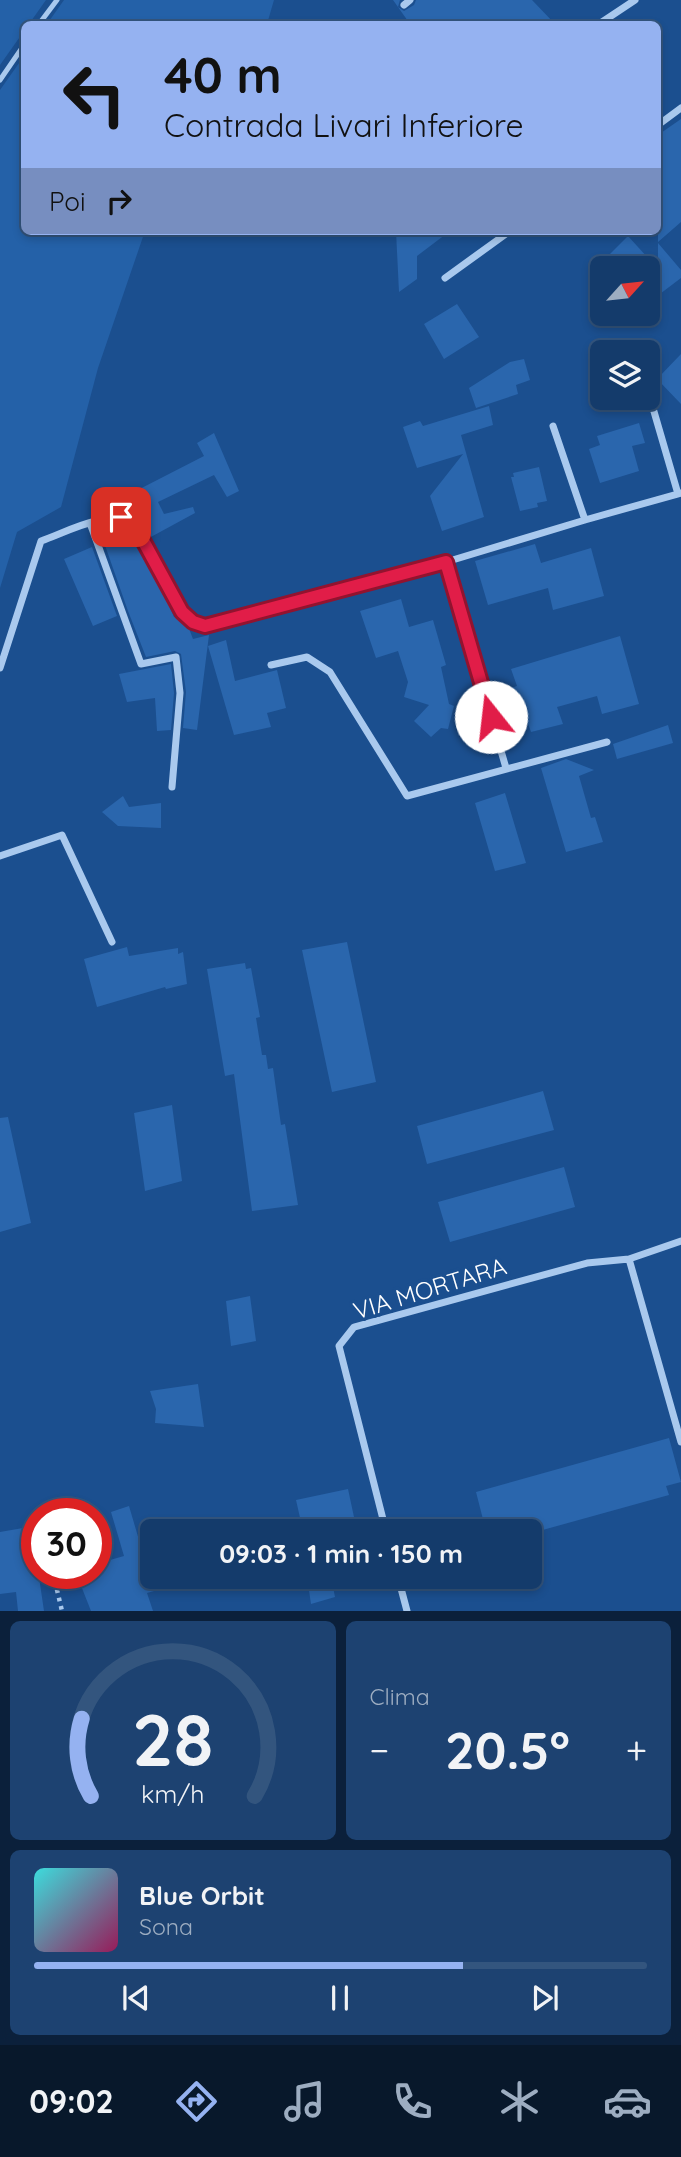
<!DOCTYPE html>
<html lang="it">
<meta charset="utf-8">
<style>
body{margin:0;font-family:Quicksand,sans-serif;background:#1d4271;color:#f1f3f6;height:100vh;display:flex;flex-direction:column;font-size:26px;white-space:nowrap}
*{box-sizing:border-box;margin:0}
p{font-size:23px;color:#9dadc1}
.icon{flex:none;width:38px;height:38px;fill:none;stroke:currentColor;stroke-width:2;stroke-linecap:round;stroke-linejoin:round}
.map{position:relative;height:1611px;overflow:hidden}
.details{display:flex;flex-direction:column;gap:10px;padding:10px;background:#0b203b;flex:1}
.details>*{flex:none}
.top-card{position:absolute;left:21px;top:21px;width:640px;height:214px;border-radius:10px;box-shadow:0 4px 10px #0003,0 0 0 2px #33557e;background:#95b2f1;color:#111;overflow:hidden}
.needle{width:46px;rotate:63deg}
.buttons{position:absolute;left:590px;top:256px;display:grid;gap:14px}
.buttons a{display:grid;place-items:center;width:70px;height:70px;border-radius:10px;background:#143b6b;box-shadow:0 4px 10px #0003,0 0 0 2px #33557e;font-size:35px}
.speed{position:absolute;left:21px;top:1498px;display:flex;gap:14px;font-size:35px;font-weight:700;text-align:center}
.speed>*{display:grid;place-content:center;width:91px;height:91px;border-radius:50%;background:#143b6b;box-shadow:0 4px 10px #0003,0 0 0 2px #33557e;line-height:1}
.speed .limit{border:10px solid #d22;background:#fff;color:#111}
.pin{position:absolute;display:grid;place-items:center;width:60px;height:60px;color:#fff;margin:-30px;border-radius:14px;box-shadow:0 4px 10px #0006}
.me{position:absolute;width:77px;margin:-38px;rotate:344deg;stroke-linejoin:round;filter:drop-shadow(0 0 5px #0008)}
.turn{display:flex;align-items:center;gap:24px;height:147px;padding:0 28px;font-size:32px}
.turn .icon{width:91px;height:91px;stroke-width:2.5}
.turn b{display:block;font-size:49px;line-height:60px}
.then{display:flex;align-items:center;height:66px;padding:0 28px;background:#0003;gap:14px;font-size:26px}
.big{font-size:52px;font-weight:700;line-height:1.1}
.details .card{flex:1;display:flex;flex-direction:column;justify-content:center;gap:10px;min-width:0;padding:0 24px;border-radius:10px;background:#1d4271}
.details .dial{align-items:center;gap:0}
.dial svg{height:182px;overflow:visible;fill:none;stroke:#33557e;stroke-width:7;stroke-linecap:round;text-anchor:middle}
.dial text{fill:#f1f3f6;stroke:none}
.song{display:flex;align-items:center;gap:21px}
.cover{width:84px;height:84px;border-radius:10px;background:linear-gradient(135deg,hsl(180 70% 55%),hsl(330 70% 35%))}
.played{height:7px;border-radius:4px;background:linear-gradient(90deg,#95b2f1 70%,#33557e 70%)}
.keys{display:flex;justify-content:space-around;direction:ltr}
.heat{display:flex;justify-content:space-between;align-items:center;font-size:38px;direction:ltr}
.details .tiles{flex:1;display:grid;gap:10px;grid-template-columns:1fr 1fr}
.card:last-child{grid-column:span 2}
.trip{position:absolute;left:140px;top:1519px;width:402px;height:70px;border-radius:10px;background:#143b6b;box-shadow:0 4px 10px #0003,0 0 0 2px #33557e;font-weight:700;line-height:70px;text-align:center}
.tabs{display:flex;height:112px;justify-content:space-around;align-items:center;background:#08182b;color:#9dadc1}
.tabs .icon{width:49px;height:49px}
.tabs .selected{color:#95b2f1}
.tabs b{font-size:32px;color:#f1f3f6}
.map>svg:first-child{display:block}
</style>
<div class="map">
<svg width="681" height="1611" viewBox="0 0 681 1611">
<rect width="100%" height="100%" fill="#1b4f8f"/>
<!-- green -->
<path fill="#2461a8" d="M 0,0 L 46,0 L 29,24 L 24,24 L 24,31 L 0,65 Z
M 64,0 L 274,0 L 267,24 L 47,24 Z
M 24,56 L 24,231 L 145,231 L 98,368 L 61,507 L 17,532 L 0,588 L 0,90 Z"/>
<!-- building -->
<path fill="#2a66ad" d="M 393,0 L 400,0 L 398,7 L 404,11 L 414,5 L 416,0 L 532,0 L 555,24 L 410,24 Z
M 681,119 L 681,222 L 658,242 L 658,135 Z
M 396,231 L 450,231 L 417,256 L 417,279 L 399,292 Z
M 628,236 L 658,269 L 658,243 L 681,270 L 681,278 L 648,303 L 648,268 L 622,268 L 608,256 Z
M 457,304 L 479,337 L 444,359 L 424,324 Z
M 681,354 L 681,404 L 657,379 Z
M 524,359 L 530,380 L 516,385 L 518,394 L 476,408 L 469,388 L 510,362 Z
M 489,406 L 493,425 L 461,435 L 484,517 L 442,531 L 430,496 L 463,454 L 417,468 L 403,427 L 420,421 L 423,426 Z
M 639,423 L 645,443 L 632,446 L 639,471 L 600,483 L 589,449 L 600,445 L 597,436 Z
M 214,433 L 239,491 L 227,497 L 214,475 L 158,502 L 164,514 L 193,507 L 195,513 L 149,538 L 126,496 L 204,456 L 197,443 Z
M 539,467 L 547,501 L 537,503 L 538,507 L 520,511 L 511,477 L 514,477 L 513,473 Z
M 122,525 L 129,527 L 163,590 L 174,617 L 180,618 L 188,626 L 193,639 L 209,635 L 197,730 L 183,728 L 186,692 L 181,654 L 175,651 L 146,657 L 128,611 L 100,531 Z
M 535,544 L 541,563 L 591,548 L 604,596 L 553,610 L 548,588 L 488,605 L 475,561 Z
M 92,547 L 117,616 L 93,626 L 64,559 Z
M 401,599 L 409,627 L 433,620 L 446,665 L 441,667 L 449,704 L 454,706 L 448,729 L 441,728 L 431,737 L 414,721 L 429,705 L 404,697 L 408,682 L 398,651 L 376,658 L 360,611 Z
M 620,636 L 639,704 L 602,714 L 597,696 L 557,707 L 563,724 L 531,732 L 525,715 L 520,717 L 511,688 L 517,686 L 511,669 Z
M 226,640 L 235,681 L 277,670 L 286,708 L 267,713 L 271,727 L 234,735 L 208,646 Z
M 171,664 L 174,693 L 171,730 L 157,731 L 155,698 L 127,702 L 119,674 Z
M 668,725 L 673,743 L 617,759 L 613,744 Z
M 566,759 L 594,770 L 579,776 L 591,818 L 595,817 L 603,842 L 566,852 L 541,768 Z
M 505,793 L 526,863 L 495,871 L 475,803 Z
M 123,796 L 129,807 L 161,803 L 161,828 L 118,826 L 102,812 Z
M 347,942 L 376,1082 L 332,1092 L 302,950 Z
M 127,947 L 129,956 L 178,948 L 178,954 L 183,952 L 187,984 L 166,989 L 165,987 L 97,1007 L 84,959 Z
M 245,963 L 246,969 L 251,968 L 260,1017 L 256,1018 L 262,1055 L 266,1055 L 268,1069 L 273,1068 L 281,1125 L 285,1124 L 298,1205 L 252,1211 L 234,1074 L 225,1076 L 207,969 Z
M 543,1091 L 554,1130 L 427,1164 L 417,1126 Z
M 172,1105 L 182,1181 L 145,1191 L 134,1113 Z
M 8,1117 L 31,1223 L 0,1232 L 0,1118 Z
M 564,1167 L 575,1207 L 450,1242 L 438,1202 Z
M 250,1296 L 256,1341 L 231,1346 L 226,1301 Z
M 198,1384 L 204,1427 L 155,1423 L 156,1409 L 150,1391 Z
M 669,1438 L 681,1482 L 666,1486 L 669,1495 L 539,1531 L 486,1531 L 476,1492 Z
M 348,1489 L 357,1531 L 303,1531 L 296,1500 Z
M 129,1506 L 154,1591 L 147,1593 L 153,1611 L 91,1611 L 76,1573 L 96,1573 L 96,1564 L 124,1556 L 111,1512 Z
M 23,1528 L 24,1544 L 34,1543 L 44,1611 L 18,1611 L 16,1592 L 0,1594 L 0,1532 Z
M 307,1577 L 331,1577 L 335,1597 L 311,1604 Z"/>
<g fill="none" stroke-linecap="round" stroke-linejoin="round">
<!-- path -->
<path stroke="#a9c9ee" stroke-width="4.5" stroke-dasharray="3.5 5" stroke-linecap="butt" d="M 53,1573 L 62,1611"/>
<!-- lane -->
<path stroke="#a9c9ee" stroke-width="5" d="M 39,24 L 57,0
M 0,80 L 24,45"/>
<!-- street -->
<path stroke="#a9c9ee" stroke-width="7" d="M 404,5 L 410,0
M 599,24 L 635,0
M 658,125 L 681,108
M 445,278 L 510,231
M 648,391 L 678,494
M 553,426 L 585,520
M 90,523 L 141,664 L 176,657 L 180,693 L 172,787
M 271,665 L 307,657 L 330,672 L 407,796 L 607,742
M 0,668 L 41,541 C 67,532 105,510 133,522 L 182,612 L 193,622 L 205,626 L 446,562
M 506,768 L 446,562 L 585,520 L 681,493
M 0,856 L 62,835 L 112,942
M 629,1259 L 681,1442
M 386,1531 L 339,1346 L 354,1327 L 587,1263 L 629,1259 L 681,1241
M 398,1577 L 407,1611"/>
</g>
<g fill="none" stroke-linecap="round" stroke-linejoin="round">
<defs>
<path id="route" d="M 121,517 L 133,522 L 182,612 L 193,622 L 205,626 L 446,562 L 491,717"/>
</defs>
<!-- route casing -->
<use href="#route" stroke="#92132f" stroke-width="18"/>
<!-- route -->
<use href="#route" stroke="#e11d48" stroke-width="12"/>
</g>
<g text-anchor="middle" stroke-width="7" stroke-linejoin="round" paint-order="stroke">
<!-- street labels -->
<g font-size="24" fill="#fff" stroke="#1b4f8f">
<text transform="translate(430 1289) rotate(-17)" y="8">VIA MORTARA</text>
</g>
</g>
</svg>
<div class="buttons">
<a><svg class="needle" viewBox="-14 -14 28 28"><path d="M0-13l5 13h-10z" fill="#e53935"/><path d="M0 13l5-13h-10z" fill="#9dadc1"/></svg></a>
<a><svg class="icon" aria-label="layers" viewBox="0 0 24 24"><path d="M12 4l9 5-9 5-9-5zM3 14l9 5 9-5"/></svg></a>
</div>
<div class="speed"><div class="limit">30</div></div>
<div class="pin" style="left:121px;top:517px;background:#d93025"><svg class="icon" aria-label="arrive" viewBox="0 0 24 24"><path d="M6 21V4h12l-3 4 3 4H6"/></svg></div>
<svg class="me" style="left:491px;top:717px" viewBox="-20 -20 40 40"><circle r="19" fill="#fff"/><path d="M0-13L10 11 0 6-10 11z" fill="#e11d48"/></svg>
<div class="trip">09:03 · 1 min · 150 m</div>
<div class="top-card">
<div class="turn"><svg class="icon" aria-label="left" viewBox="0 0 24 24"><path d="M17 20v-9H6M10 6l-5 5 5 5"/></svg><div><b>40 m</b>Contrada Livari Inferiore</div></div>
<div class="then">Poi<svg class="icon" aria-label="right" viewBox="0 0 24 24"><path d="M7 20v-9h11M14 6l5 5-5 5"/></svg></div>
</div>
</div>
<section class="details">
<div class="tiles">
<div class="card dial"><svg viewBox="0 0 100 80">
<path d="M14 69A42 42 0 1 1 86 69"/>
<path d="M14 69A42 42 0 0 1 10 35" stroke="#95b2f1"/>
<text x="50" y="56" font-size="32" font-weight="700">28</text>
<text x="50" y="72" font-size="11">km/h</text>
</svg></div>
<div class="card"><p>Clima</p>
<div class="heat"><a>−</a><b class="big">20.5°</b><a>+</a></div>
</div>
<div class="card">
<div class="song"><i class="cover"></i><div><b>Blue Orbit</b><p>Sona</p></div></div>
<div class="played"></div>
<div class="keys"><svg class="icon" aria-label="previous" viewBox="0 0 24 24"><path d="M18 5L8 12l10 7zM5 5v14"/></svg><svg class="icon" aria-label="pause" viewBox="0 0 24 24"><path d="M8 5v14M16 5v14"/></svg><svg class="icon" aria-label="next" viewBox="0 0 24 24"><path d="M6 5l10 7-10 7zM19 5v14"/></svg></div>
</div>
</div>
</section>
<nav class="tabs">
<b>09:02</b>
<svg class="icon selected" aria-label="directions" viewBox="0 0 24 24"><path d="M12 3l9 9-9 9-9-9zM9 14v-3h6M13 9l2 2-2 2"/></svg>
<svg class="icon" aria-label="music" viewBox="0 0 24 24"><path d="M9 18V5l10-2v13"/><circle cx="6" cy="18" r="3"/><circle cx="16" cy="16" r="3"/></svg>
<svg class="icon" aria-label="phone" viewBox="0 0 24 24"><path d="M5 4h4l2 5-3 2q2 4 5 5l2-3 5 2v4C11 20 4 13 5 4z"/></svg>
<svg class="icon" aria-label="climate" viewBox="0 0 24 24"><path d="M12 3v18M4 7l16 10M4 17L20 7"/></svg>
<svg class="icon" aria-label="car" viewBox="0 0 24 24"><path d="M5 17H2v-5l4-1 3-4h7l3 4 3 1v5h-3M9 17h6M6 11h13"/><circle cx="7" cy="17" r="2"/><circle cx="17" cy="17" r="2"/></svg>
</nav>
